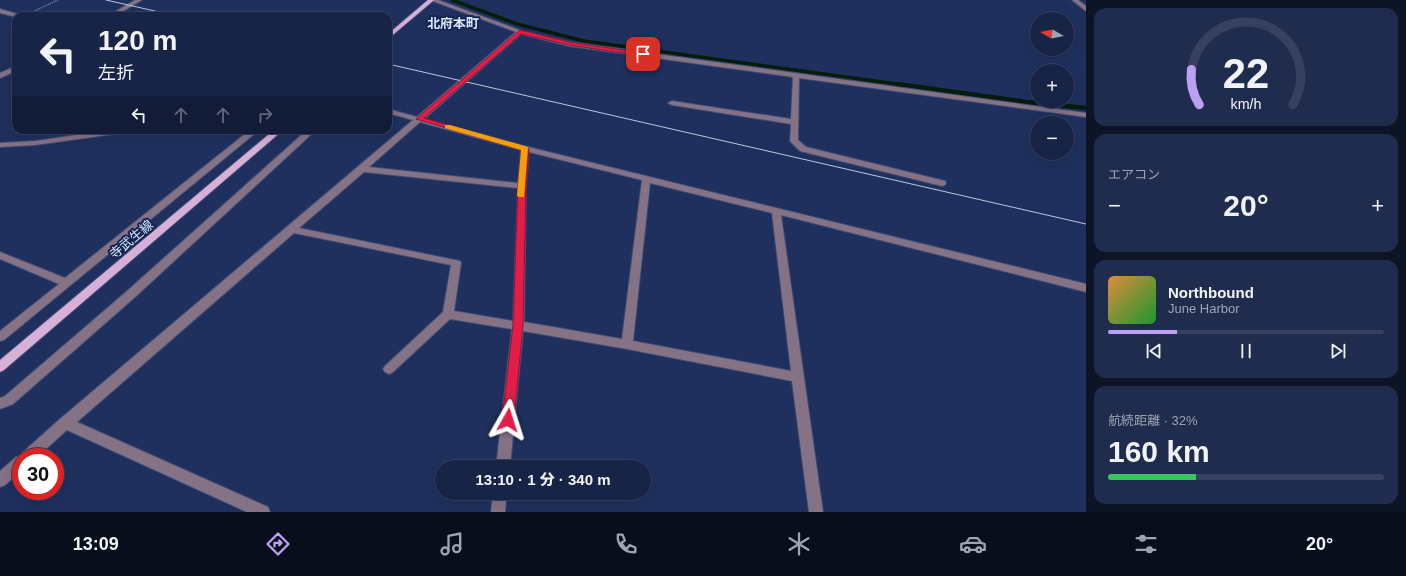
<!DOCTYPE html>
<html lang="ja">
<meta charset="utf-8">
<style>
body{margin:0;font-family:Helvetica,"Noto Sans JP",sans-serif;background:#202c4d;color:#f1f3f6;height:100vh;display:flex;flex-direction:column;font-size:15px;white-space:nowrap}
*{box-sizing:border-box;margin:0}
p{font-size:13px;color:#9ea4b3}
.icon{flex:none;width:22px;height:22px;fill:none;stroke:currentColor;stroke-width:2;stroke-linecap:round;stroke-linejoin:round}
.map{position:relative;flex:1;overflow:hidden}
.side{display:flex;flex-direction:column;gap:8px;padding:8px;background:#0d1426;width:320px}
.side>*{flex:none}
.top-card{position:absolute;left:12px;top:12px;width:380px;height:122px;border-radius:12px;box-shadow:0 4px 16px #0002,0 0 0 1px #36415f;background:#172446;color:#f1f3f6;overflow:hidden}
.needle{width:26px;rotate:279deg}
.tools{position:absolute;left:1030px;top:12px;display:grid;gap:8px}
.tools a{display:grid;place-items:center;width:44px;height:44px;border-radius:50%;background:#172446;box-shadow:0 4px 16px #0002,0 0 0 1px #36415f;font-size:20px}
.speed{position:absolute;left:12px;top:448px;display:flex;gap:8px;font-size:20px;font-weight:700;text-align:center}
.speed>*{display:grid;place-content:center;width:52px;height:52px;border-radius:50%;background:#172446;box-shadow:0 4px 16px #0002,0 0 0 1px #36415f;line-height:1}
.speed .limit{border:6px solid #d22;background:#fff;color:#111}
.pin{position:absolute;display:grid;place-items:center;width:34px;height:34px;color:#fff;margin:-17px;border-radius:8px;box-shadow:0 2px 6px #0006}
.me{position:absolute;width:44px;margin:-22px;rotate:6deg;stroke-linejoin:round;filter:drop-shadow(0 0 3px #0008)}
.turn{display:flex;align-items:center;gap:14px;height:84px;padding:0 20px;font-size:18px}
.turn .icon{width:52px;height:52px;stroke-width:2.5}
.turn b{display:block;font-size:28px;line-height:34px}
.lanes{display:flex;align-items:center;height:38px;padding:0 20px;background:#0003;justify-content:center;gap:20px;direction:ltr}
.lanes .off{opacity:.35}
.big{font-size:30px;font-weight:800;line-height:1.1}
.side .tile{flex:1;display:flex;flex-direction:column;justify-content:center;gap:6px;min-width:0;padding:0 14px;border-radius:12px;background:#202c4d}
.side .dial{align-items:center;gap:0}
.dial svg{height:104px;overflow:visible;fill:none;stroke:#36415f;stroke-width:7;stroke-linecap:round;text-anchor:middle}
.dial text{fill:#f1f3f6;stroke:none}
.song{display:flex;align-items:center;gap:12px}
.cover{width:48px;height:48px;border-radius:6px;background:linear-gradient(135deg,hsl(30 70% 55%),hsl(130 70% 35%))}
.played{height:4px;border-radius:2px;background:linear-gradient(90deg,#bca0f2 25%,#36415f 25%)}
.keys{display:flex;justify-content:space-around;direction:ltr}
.heat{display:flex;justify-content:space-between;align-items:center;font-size:22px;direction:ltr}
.charge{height:6px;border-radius:3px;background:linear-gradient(90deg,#34c759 32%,#36415f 0)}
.trip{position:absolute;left:435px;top:460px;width:216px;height:40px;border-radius:20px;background:#172446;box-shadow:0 4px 16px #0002,0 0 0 1px #36415f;font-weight:800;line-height:40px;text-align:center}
.tab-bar{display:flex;height:64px;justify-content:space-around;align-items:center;background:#090e1c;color:#9ea4b3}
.tab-bar .icon{width:28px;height:28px}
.tab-bar .active{color:#bca0f2}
.tab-bar b{font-size:18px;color:#f1f3f6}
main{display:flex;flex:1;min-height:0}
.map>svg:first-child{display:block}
</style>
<main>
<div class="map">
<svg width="1086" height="512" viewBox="0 0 1086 512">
<rect width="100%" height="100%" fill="#1f305e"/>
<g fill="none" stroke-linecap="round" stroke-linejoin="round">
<!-- stream-far1 -->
<path stroke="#051c09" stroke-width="3.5" d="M 452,0 L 517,24 L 584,41 L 904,85"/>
<!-- stream -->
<path stroke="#051c09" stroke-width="4.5" d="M 897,84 L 1026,102 L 1086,108"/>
<defs>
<path id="minor" d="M 135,0 L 142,0 L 115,16 L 108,16 Z
M 430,0 L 438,0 L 522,31 L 569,42 L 1086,113 L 1086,117 L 799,78 L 798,140 L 806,147 L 945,181 L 946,183 L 945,185 L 942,186 L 800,151 L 790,141 L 791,124 L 672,105 L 668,103 L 672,101 L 791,119 L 793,77 L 569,46 L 521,34 L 424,119 L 528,147 L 1086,284 L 1086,292 L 781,215 L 823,512 L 809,512 L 792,381 L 627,349 L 523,331 L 510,467 L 496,467 L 512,329 L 450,319 L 393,372 L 389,374 L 385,372 L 383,369 L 385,366 L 443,312 L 451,265 L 294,233 L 77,422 L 268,507 L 270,512 L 247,512 L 67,430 L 37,457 L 21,457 L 21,471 L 5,485 L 0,487 L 0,471 L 16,457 L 21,456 L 22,453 L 60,419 L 413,120 L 388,113 L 388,109 L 417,117 L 516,32 ZM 420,122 L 521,150 L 518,183 L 369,167 ZM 529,152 L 642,180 L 622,339 L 524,322 L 526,186 ZM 364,172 L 518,188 L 513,321 L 454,311 L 461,263 L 460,261 L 299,228 ZM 650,183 L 772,213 L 791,371 L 633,341 Z
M 1072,0 L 1078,0 L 1086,6 L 1086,11 Z
M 0,9 L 21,15 L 22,16 L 16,17 L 0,13 Z
M 16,66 L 16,71 L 0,78 L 0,73 Z
M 112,130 L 133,130 L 129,132 L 35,145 L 0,147 L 0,143 L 35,141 Z
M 250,130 L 259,130 L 4,340 L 0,341 L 0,331 L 59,284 L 0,259 L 0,252 L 65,278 Z
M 307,130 L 316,130 L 134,298 L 13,404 L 0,409 L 0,398 L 5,396 L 126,292 Z
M 493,493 L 507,493 L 505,512 L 491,512 Z"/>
<path id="major" d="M 428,0 L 434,0 L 388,39 L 388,34 Z
M 274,130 L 283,130 L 4,370 L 0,372 L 0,360 Z"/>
</defs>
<!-- minor casing -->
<use href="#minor" stroke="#3d4d77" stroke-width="2"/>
<!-- major casing -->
<use href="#major" stroke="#3d4d77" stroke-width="2"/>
<!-- path -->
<path stroke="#7c8aad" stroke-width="1.5" stroke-dasharray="1 1" stroke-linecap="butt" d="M 30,13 L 58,0"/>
<!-- minor -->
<use href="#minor" fill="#867285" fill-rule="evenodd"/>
<!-- major -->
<use href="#major" fill="#d8afd7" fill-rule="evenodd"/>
<!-- tram -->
<path stroke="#bcc8e3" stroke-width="1" d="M 106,0 L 177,16
M 388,64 L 1086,224"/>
</g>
<!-- route -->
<path fill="#e11d48" stroke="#92132f" d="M 520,30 L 569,42 L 643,53 L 646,54 L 643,56 L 569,45 L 521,34 L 424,118 L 529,149 L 526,186 L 523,325 L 514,420 L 512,423 L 508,425 L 504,423 L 502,420 L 513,325 L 518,186 L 521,150 L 416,119 Z"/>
<!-- slow -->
<path fill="#f59e0b" d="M 445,125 L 450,125 L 528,147 L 524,197 L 519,197 L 517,196 L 521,150 L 445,128 Z"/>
<g text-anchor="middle" stroke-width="4" stroke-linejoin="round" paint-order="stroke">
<!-- far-quarter labels -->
<g font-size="13" font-weight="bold" fill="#dbe6fd" stroke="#162653">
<text x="453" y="28">北府本町</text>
</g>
<!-- street labels -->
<g font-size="13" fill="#dbe6fd" stroke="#162653">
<text transform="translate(131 239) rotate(-40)" y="5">寺武生線</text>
</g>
</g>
</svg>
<div class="tools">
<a><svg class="needle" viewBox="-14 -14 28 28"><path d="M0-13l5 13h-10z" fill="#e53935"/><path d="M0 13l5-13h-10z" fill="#9ea4b3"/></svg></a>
<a>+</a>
<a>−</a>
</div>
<div class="speed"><div class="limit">30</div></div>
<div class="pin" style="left:643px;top:54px;background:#d93025"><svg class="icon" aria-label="arrive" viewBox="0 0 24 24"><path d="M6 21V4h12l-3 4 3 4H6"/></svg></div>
<svg class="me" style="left:508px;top:420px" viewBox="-20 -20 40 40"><path d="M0-17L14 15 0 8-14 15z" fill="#e11d48" stroke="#fff" stroke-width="4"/></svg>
<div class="trip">13:10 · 1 分 · 340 m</div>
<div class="top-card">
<div class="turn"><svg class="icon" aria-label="left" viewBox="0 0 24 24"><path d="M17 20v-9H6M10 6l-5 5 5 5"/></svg><div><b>120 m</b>左折</div></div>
<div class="lanes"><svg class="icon" aria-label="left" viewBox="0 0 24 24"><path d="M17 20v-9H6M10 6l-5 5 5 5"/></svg><svg class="icon off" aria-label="ahead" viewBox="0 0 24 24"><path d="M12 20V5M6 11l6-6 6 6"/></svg><svg class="icon off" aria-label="ahead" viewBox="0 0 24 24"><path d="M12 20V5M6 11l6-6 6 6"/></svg><svg class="icon off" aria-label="right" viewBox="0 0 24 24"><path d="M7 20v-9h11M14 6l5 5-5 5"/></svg></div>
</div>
</div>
<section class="side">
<div class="tile dial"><svg viewBox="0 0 100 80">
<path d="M14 69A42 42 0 1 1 86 69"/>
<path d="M14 69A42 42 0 0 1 8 42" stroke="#bca0f2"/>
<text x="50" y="56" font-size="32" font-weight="700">22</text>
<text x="50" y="72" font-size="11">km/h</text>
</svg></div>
<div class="tile"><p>エアコン</p>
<div class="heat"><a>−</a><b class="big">20°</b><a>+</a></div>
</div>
<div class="tile">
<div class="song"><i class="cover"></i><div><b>Northbound</b><p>June Harbor</p></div></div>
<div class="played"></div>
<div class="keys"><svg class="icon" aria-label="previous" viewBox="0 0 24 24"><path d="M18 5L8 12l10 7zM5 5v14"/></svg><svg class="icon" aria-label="pause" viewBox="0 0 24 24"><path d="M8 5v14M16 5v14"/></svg><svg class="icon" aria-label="next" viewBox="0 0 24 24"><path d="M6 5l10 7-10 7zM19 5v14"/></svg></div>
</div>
<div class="tile"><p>航続距離 · 32%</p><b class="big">160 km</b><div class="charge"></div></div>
</section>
</main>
<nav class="tab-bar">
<b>13:09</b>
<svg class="icon active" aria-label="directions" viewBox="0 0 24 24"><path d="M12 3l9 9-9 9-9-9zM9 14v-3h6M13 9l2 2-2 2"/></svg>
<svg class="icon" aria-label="music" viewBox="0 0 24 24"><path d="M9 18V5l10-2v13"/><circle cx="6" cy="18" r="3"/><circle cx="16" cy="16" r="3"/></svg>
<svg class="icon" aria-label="phone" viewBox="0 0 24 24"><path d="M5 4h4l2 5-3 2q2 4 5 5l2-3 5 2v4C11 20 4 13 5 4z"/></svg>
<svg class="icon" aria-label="climate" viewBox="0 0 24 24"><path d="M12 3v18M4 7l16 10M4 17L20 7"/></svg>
<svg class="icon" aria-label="car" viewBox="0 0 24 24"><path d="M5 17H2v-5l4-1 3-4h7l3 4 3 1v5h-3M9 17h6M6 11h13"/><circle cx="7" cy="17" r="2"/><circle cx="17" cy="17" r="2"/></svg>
<svg class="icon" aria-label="filters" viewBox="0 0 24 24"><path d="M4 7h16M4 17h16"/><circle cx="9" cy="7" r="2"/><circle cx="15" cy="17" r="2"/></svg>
<b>20°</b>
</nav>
